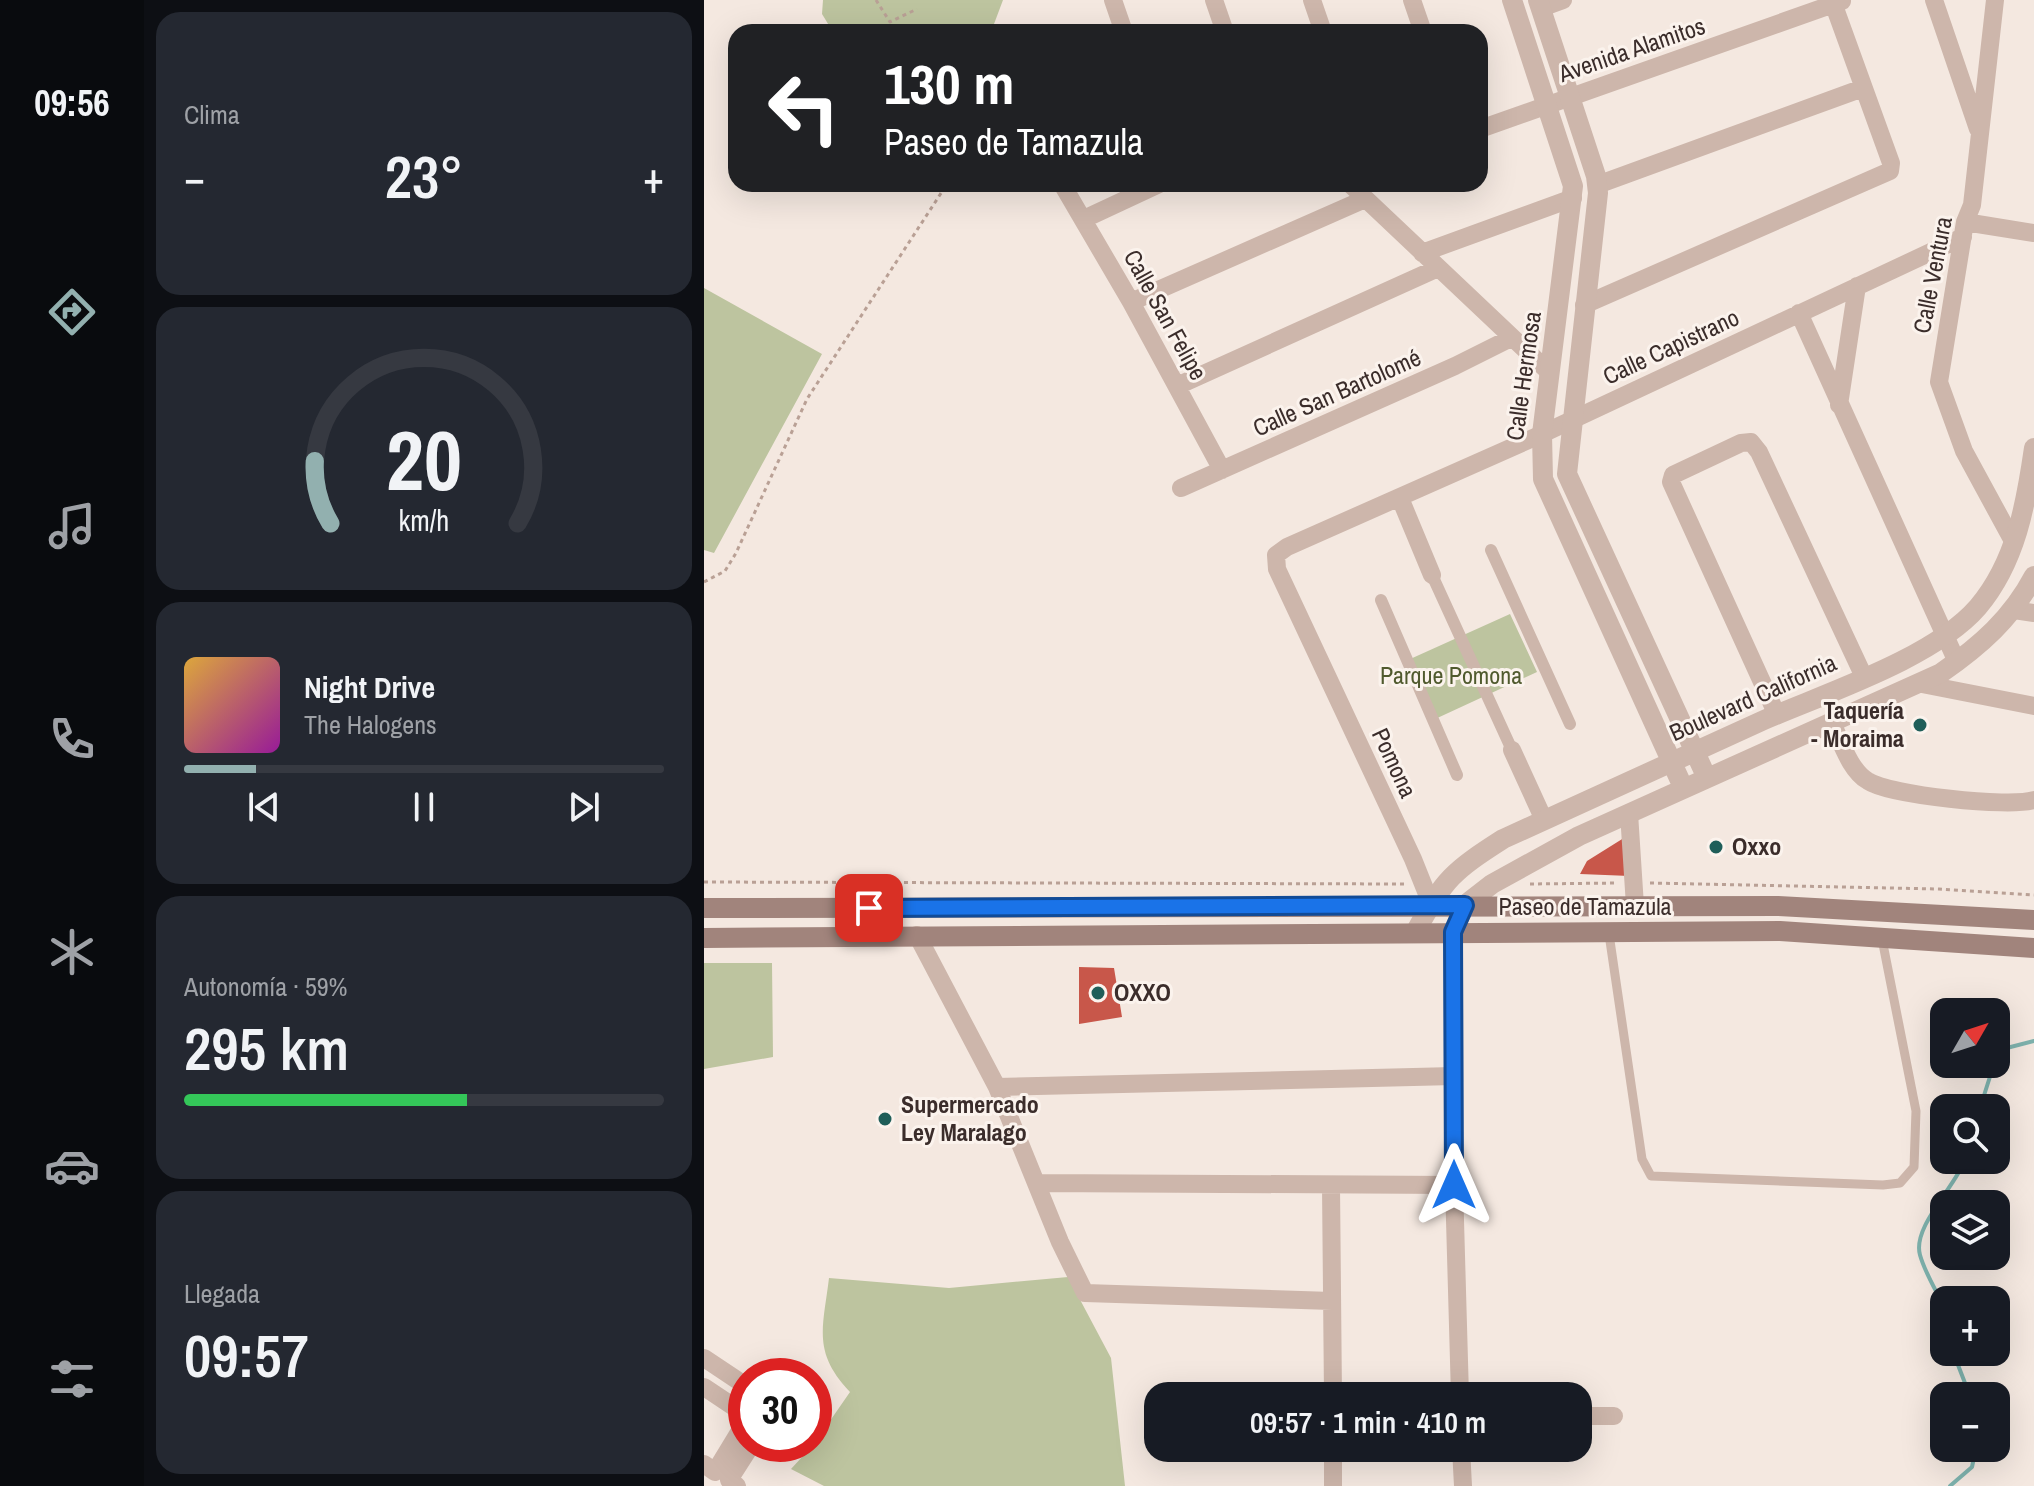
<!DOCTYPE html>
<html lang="es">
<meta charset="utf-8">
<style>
body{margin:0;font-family:"Archivo Narrow",sans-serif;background:#242831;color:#f1f3f6;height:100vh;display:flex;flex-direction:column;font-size:30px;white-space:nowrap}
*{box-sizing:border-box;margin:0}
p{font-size:26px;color:#9ea1a6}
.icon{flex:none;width:44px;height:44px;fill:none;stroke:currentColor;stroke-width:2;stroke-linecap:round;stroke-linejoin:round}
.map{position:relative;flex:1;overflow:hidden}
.side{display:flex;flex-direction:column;gap:12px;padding:12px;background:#0d0f14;width:560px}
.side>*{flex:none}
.guide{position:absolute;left:24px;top:24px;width:760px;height:168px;border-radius:24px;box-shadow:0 8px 32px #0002;background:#202124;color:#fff;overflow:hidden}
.needle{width:52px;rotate:51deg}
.controls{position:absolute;left:1226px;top:998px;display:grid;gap:16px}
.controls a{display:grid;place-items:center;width:80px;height:80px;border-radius:16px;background:#171b24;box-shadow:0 8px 32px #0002;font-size:40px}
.speed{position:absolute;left:24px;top:1358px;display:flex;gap:16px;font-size:40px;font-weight:700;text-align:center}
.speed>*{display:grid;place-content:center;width:104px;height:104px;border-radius:50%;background:#171b24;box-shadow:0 8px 32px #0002;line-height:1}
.speed .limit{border:12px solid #d22;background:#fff;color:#111}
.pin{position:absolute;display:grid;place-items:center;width:68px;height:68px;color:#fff;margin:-34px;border-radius:16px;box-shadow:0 4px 12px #0006}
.me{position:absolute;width:88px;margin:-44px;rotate:0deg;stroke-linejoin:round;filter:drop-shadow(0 0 6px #0008)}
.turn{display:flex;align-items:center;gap:28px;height:168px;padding:0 24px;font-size:36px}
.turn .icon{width:104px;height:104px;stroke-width:2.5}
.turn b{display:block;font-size:56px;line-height:68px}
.big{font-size:60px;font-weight:600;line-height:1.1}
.side .widget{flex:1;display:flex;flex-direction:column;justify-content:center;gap:12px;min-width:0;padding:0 28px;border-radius:24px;background:#242831}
.side .dial{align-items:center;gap:0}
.dial svg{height:208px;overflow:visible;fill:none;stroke:#363941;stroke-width:7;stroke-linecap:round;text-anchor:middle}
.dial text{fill:#f1f3f6;stroke:none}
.song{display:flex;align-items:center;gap:24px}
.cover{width:96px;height:96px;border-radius:12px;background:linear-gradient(135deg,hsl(40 70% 55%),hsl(300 70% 35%))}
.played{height:8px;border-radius:4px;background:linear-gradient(90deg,#92b0af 15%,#363941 15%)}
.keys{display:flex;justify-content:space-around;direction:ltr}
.heat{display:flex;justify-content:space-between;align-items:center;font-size:44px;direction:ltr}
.charge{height:12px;border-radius:6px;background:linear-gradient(90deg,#34c759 59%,#363941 0)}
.trip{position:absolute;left:440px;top:1382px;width:448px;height:80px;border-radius:24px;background:#171b24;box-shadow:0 8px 32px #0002;font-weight:600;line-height:80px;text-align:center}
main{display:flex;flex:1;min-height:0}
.tabs{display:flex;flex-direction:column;width:144px;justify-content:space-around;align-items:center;background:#090b0e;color:#9ea1a6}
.tabs .icon{width:56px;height:56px}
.tabs .on{color:#92b0af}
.tabs b{font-size:36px;color:#f1f3f6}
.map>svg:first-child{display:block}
</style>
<main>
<nav class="tabs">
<b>09:56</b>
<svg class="icon on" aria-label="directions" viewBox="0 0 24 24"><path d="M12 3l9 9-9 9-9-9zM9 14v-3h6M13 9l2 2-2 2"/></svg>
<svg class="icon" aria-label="music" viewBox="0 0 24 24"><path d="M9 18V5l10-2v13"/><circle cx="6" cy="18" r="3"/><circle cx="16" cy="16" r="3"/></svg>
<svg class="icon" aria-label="phone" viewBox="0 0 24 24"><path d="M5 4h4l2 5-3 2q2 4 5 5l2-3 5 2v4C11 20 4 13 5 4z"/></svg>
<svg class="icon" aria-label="climate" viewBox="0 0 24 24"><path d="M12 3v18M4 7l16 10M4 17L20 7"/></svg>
<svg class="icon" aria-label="car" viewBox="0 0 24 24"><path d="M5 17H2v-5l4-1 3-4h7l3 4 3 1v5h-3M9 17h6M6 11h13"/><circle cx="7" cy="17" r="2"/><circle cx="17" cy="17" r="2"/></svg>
<svg class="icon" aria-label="filters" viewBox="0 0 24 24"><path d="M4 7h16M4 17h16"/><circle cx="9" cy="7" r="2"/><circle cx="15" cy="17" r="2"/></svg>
</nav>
<section class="side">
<div class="widget"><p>Clima</p>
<div class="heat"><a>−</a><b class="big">23°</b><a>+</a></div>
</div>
<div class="widget dial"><svg viewBox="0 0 100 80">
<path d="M14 69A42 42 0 1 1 86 69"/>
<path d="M14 69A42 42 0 0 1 8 45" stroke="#92b0af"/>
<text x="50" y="56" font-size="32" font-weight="700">20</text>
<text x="50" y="72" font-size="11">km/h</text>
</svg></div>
<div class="widget">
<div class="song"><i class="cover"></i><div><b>Night Drive</b><p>The Halogens</p></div></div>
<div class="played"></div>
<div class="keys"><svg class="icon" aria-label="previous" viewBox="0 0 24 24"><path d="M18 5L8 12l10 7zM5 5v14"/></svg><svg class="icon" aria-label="pause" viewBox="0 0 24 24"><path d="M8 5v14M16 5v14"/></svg><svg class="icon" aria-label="next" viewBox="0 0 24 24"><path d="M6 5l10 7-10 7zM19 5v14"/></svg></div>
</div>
<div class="widget"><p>Autonomía · 59%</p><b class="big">295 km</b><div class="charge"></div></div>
<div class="widget"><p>Llegada</p><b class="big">09:57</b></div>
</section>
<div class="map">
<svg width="1330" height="1486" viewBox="0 0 1330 1486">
<rect width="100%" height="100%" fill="#f4e8e0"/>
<!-- green -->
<path fill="#bdc49f" d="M 119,0 L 299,0 L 287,32 L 129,32 L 118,14 Z
M 0,288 L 118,354 L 10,553 L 0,550 Z
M 806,614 L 833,672 L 729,720 L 704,660 Z
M 0,963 L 68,963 L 69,1057 L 0,1069 Z
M 364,1277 L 407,1358 L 421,1486 L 120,1486 L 87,1469 L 110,1444 L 146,1392 C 108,1352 119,1328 125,1278 L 245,1288 Z"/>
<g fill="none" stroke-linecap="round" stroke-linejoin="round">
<!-- stream -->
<path stroke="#7eb2ad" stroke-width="4" d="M 1292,1057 L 1295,1050 L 1330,1041
M 1276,1108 L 1290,1064
M 1240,1307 C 1232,1290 1221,1273 1216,1255 C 1208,1227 1251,1187 1261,1160
M 1249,1352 L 1266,1396
M 1246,1486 L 1268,1467 L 1272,1448"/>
</g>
<!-- building -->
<path fill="#c8574a" d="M 923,836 L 926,876 L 876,874 L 883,861 Z
M 375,967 L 410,968 L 418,1017 L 375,1024 Z"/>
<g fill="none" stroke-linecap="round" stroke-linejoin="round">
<!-- path -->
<path stroke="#b9a095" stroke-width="3" stroke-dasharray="4 4" stroke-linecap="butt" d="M 172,0 L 186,22 L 213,9
M 0,582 L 21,571 L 32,553 L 103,399 L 243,184
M 0,882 L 702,884
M 946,883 L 1235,889 L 1330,895
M 826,884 L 914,883"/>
<!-- service -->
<path stroke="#cdb6ab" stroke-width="9" d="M 905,934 L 938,1159 L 947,1176 L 1179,1185 L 1196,1183 L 1210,1167 L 1212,1111 L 1178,939"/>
<!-- pedestrian -->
<path stroke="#cdb6ab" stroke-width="12" d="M 787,550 L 866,724
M 728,575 L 808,750
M 677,600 L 753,775"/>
<!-- minor -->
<path stroke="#cdb6ab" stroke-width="18" d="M 409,0 L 420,32
M 510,0 L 521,32
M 608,0 L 619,32
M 708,0 L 719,32
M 1230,0 L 1274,129
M 1291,0 L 1268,205 L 1261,222 L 1235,382 L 1260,451 L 1310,543
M 837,8 L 859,0
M 776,129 L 1138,1
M 358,184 L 427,302 L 518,470
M 646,184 L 846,373
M 893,185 L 1159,88
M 380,219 L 455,184
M 1261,222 L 1330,233
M 718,253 L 869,198
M 427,302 L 661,199
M 880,305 L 1186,171 L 1187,163 L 1128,0
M 1095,313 L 1253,662
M 473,386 L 734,268
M 1135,405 L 1153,286
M 477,488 L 751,366 L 807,338
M 696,498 L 728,575
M 1310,610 L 1330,613
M 1218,684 L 1330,706
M 1073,715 L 967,482 L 969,475 L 1037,443 L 1047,442 L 1055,452 L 1160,677
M 1128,723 C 1137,741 1146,771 1164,781 C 1185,795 1306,808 1330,800
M 808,750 L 840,820
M 925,813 L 931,906
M 727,904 L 709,859 L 573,569 L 572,555 L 583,547 L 838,434 L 1259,237
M 749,932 L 750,1185 L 756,1396
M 213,935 L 293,1087 L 356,1242 L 381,1293 L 628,1301
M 293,1087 L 750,1076
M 332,1183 L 750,1185
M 627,1186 L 629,1396
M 0,1358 L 42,1386
M 0,1387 L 42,1415
M 874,1416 L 910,1416
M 93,1444 L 97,1446
M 629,1448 L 629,1486
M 757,1448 L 759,1486
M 0,1464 L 11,1472 L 42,1421
M 33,1486 L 25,1480 L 48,1444"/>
<!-- tertiary -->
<path stroke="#cdb6ab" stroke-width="20" d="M 808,0 L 869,186 L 838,434 L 839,479 L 979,787
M 834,0 L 892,176 L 894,193 L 863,474 L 1002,776
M 712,931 C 740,879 749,871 799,839 C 886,799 973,759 1060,720 C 1122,693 1230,658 1274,607 C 1312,562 1322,504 1330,448
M 749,932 L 761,905 L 788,884 L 875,836 L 1237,673 C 1276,646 1308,618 1330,576"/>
<!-- secondary -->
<path stroke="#a1847c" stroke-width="20" d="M 0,908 L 1074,906 L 1330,920
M 0,938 L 1076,931 L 1330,948"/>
</g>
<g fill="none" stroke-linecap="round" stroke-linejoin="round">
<defs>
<path id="route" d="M 165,908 L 761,905 L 749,932 L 750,1185"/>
</defs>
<!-- route casing -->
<use href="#route" stroke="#114b97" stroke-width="20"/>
<!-- route -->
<use href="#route" stroke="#1a73e8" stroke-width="14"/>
</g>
<!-- markers -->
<g fill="#1f5e59" stroke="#fbf3ed" stroke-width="3">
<circle cx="1216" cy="725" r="8"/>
<circle cx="1012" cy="847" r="8"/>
<circle cx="394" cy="993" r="8"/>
<circle cx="181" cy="1119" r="8"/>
</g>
<g text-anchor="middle" stroke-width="6" stroke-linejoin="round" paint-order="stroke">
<!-- street labels -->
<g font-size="24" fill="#3b2d2b" stroke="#fbf3ed">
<text transform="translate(928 50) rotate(-19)" y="8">Avenida Alamitos</text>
<text transform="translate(1229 275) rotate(-79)" y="8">Calle Ventura</text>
<text transform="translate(461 315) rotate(61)" y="8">Calle San Felipe</text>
<text transform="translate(967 347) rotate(-25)" y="8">Calle Capistrano</text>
<text transform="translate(820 376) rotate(-82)" y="8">Calle Hermosa</text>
<text transform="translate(633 393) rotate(-24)" y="8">Calle San Bartolomé</text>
<text transform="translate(1049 698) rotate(-24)" y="8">Boulevard California</text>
<text transform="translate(690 763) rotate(65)" y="8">Pomona</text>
<text x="881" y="915">Paseo de Tamazula</text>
</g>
<!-- park labels -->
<g font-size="24" fill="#505a2e" stroke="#fbf3ed">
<text x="747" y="684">Parque Pomona</text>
</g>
<!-- poi labels -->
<g font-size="24" font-weight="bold" fill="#3b2d2b" stroke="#fbf3ed" text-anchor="start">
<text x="1200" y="719" text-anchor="end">Taquería<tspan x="1200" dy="28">- Moraima</tspan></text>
<text x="1028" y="855">Oxxo</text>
<text x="410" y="1001">OXXO</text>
<text x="197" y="1113">Supermercado<tspan x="197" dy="28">Ley Maralago</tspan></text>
</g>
</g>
</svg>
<div class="controls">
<a><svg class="needle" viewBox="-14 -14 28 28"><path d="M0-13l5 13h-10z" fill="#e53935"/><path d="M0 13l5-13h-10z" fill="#9ea1a6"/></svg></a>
<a><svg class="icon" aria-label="search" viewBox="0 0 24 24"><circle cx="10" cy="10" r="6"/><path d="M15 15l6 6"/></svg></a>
<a><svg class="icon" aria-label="layers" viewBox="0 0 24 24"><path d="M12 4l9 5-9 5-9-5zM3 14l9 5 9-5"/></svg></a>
<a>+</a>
<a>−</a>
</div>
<div class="speed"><div class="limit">30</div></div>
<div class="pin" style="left:165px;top:908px;background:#d93025"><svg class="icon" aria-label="arrive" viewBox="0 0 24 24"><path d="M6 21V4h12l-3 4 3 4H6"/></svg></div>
<svg class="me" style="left:750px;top:1185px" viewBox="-20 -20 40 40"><path d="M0-17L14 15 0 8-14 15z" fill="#1a73e8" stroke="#fff" stroke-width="4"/></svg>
<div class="trip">09:57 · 1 min · 410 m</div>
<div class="guide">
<div class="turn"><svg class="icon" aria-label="left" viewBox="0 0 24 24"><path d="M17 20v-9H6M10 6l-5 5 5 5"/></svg><div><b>130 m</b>Paseo de Tamazula</div></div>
</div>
</div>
</main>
